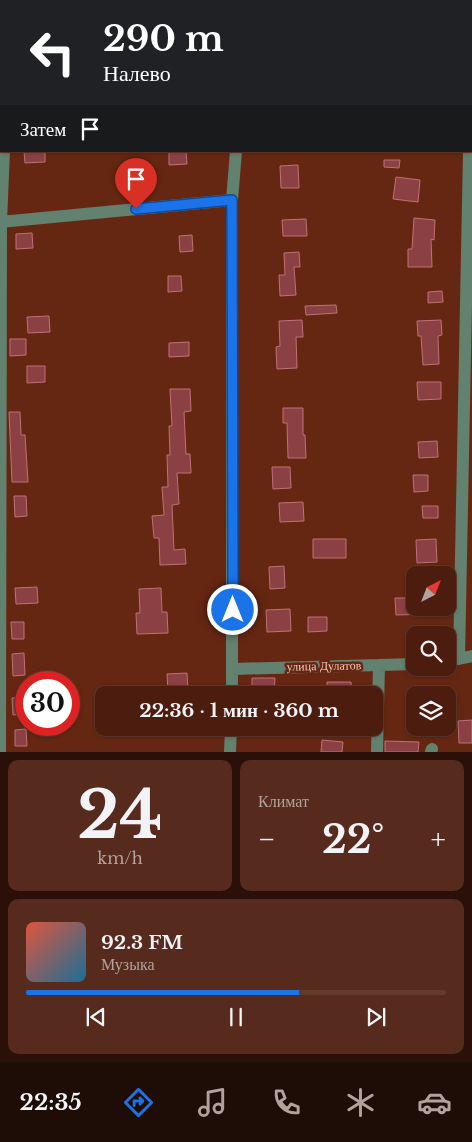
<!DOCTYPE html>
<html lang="ru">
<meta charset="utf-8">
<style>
body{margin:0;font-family:"Libre Baskerville",serif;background:#562a1c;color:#f1f3f6;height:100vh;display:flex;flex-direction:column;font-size:19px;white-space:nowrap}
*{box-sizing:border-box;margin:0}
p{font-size:16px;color:#b2a29e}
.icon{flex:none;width:28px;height:28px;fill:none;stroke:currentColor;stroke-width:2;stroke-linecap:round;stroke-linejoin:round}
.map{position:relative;height:752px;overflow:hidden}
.panel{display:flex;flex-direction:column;gap:8px;padding:8px;background:#2a1008;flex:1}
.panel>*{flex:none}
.banner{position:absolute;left:0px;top:0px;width:472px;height:152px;box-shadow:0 1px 4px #0004,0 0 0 1px #633b2e;background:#202124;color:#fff;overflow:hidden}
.needle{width:32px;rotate:42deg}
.buttons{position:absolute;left:406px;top:566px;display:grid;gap:10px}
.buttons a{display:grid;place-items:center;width:50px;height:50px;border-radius:10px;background:#4c1d0e;box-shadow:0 1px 4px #0004,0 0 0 1px #633b2e;font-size:25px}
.speed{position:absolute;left:15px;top:671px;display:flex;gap:10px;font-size:25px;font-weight:700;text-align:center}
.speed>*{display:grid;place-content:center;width:65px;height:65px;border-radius:50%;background:#4c1d0e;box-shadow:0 1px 4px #0004,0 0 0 1px #633b2e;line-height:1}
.speed .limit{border:8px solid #d22;background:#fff;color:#111}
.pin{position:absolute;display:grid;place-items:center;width:42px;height:42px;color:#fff;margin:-51px -21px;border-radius:50% 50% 50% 0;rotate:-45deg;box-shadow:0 0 5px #0007}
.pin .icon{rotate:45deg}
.me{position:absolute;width:55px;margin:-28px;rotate:0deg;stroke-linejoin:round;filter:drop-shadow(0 0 4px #0008)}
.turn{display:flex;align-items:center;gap:18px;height:105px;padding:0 20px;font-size:22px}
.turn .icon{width:65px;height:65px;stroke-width:2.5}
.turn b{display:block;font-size:35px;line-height:42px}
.then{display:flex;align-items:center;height:48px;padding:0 20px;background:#0003;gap:10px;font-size:19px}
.big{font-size:38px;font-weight:800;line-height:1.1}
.panel .widget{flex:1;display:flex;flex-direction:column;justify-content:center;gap:8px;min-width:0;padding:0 18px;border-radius:10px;background:#562a1c}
.panel .dial{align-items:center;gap:0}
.dial b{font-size:65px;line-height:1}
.song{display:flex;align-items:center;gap:15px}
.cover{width:60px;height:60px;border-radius:8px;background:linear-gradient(135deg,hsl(10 70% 55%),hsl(200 70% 35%))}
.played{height:5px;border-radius:2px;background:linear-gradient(90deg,#1a73e8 65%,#633b2e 65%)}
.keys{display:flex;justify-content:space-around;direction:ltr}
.heat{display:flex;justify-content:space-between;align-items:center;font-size:28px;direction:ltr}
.panel .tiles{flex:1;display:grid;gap:8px;grid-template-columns:1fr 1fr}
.widget:last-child{grid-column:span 2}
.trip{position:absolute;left:95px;top:686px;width:288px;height:50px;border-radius:10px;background:#4c1d0e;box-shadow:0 1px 4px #0004,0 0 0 1px #633b2e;font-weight:800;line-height:50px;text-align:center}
.menu{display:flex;height:80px;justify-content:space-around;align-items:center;background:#1e0c06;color:#b2a29e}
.menu .icon{width:35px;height:35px}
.menu .active{color:#1a73e8}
.menu b{font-size:22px;color:#f1f3f6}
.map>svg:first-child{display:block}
</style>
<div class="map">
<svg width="472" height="752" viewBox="0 0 472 752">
<rect width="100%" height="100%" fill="#662712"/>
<!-- building -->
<path fill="#8b4144" stroke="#be7274" d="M 24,151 L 45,151 L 45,162 L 25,163 Z
M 169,151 L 186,151 L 187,164 L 169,165 Z
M 384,160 L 400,160 L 399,168 L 384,167 Z
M 298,165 L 299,188 L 281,188 L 280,166 Z
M 396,177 L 420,180 L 418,202 L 393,199 Z
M 414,218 L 435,220 L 434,240 L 431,239 L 432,267 L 408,267 L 408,249 L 412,249 Z
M 306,219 L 307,236 L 283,236 L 282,220 Z
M 32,233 L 33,248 L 16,249 L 16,234 Z
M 192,235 L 193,251 L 180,252 L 179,236 Z
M 299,252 L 300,267 L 294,267 L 296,295 L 280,296 L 279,275 L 285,275 L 284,253 Z
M 168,276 L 181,276 L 182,291 L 168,292 Z
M 442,291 L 443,302 L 428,303 L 428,292 Z
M 336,305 L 337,313 L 306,315 L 305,306 Z
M 49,316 L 50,332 L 28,333 L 27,317 Z
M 302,320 L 303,337 L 296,337 L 297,368 L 277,369 L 276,347 L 280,346 L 279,321 Z
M 441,320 L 442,335 L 438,336 L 439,364 L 423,365 L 421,336 L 418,336 L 417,321 Z
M 10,339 L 26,339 L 26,355 L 10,356 Z
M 189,342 L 189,356 L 169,357 L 169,343 Z
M 27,366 L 45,366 L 45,382 L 27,383 Z
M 417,382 L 441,382 L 441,399 L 418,400 Z
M 170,389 L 190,389 L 191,411 L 184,412 L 186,454 L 190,454 L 191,473 L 177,473 L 179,504 L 172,505 L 174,550 L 185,549 L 186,564 L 160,565 L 159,538 L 154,538 L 152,516 L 164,515 L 162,487 L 168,487 L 167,455 L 170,455 L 169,426 L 172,426 Z
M 283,408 L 303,408 L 303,435 L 305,435 L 306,458 L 288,458 L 287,423 L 283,423 Z
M 9,412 L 20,412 L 21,435 L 25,435 L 28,482 L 12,482 Z
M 437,441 L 438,457 L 419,458 L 418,442 Z
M 272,467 L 290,467 L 291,488 L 273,489 Z
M 413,475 L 428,475 L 428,491 L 414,492 Z
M 14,496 L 26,496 L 27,516 L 15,517 Z
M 303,502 L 304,521 L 280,522 L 279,503 Z
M 422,506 L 438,506 L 438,518 L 423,518 Z
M 313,539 L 346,539 L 346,558 L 313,558 Z
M 436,539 L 437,562 L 417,563 L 416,540 Z
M 284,566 L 285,588 L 270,589 L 269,567 Z
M 37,587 L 38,603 L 16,604 L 15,588 Z
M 161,588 L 162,612 L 167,612 L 168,633 L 137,634 L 136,613 L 140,613 L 139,589 Z
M 395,598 L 415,598 L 415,608 L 434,608 L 435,614 L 396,615 Z
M 290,609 L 291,631 L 267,632 L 266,610 Z
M 308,617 L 327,617 L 327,631 L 308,632 Z
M 11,622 L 24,622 L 24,639 L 12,639 Z
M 24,653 L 25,675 L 13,676 L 12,654 Z
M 187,673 L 188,691 L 168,692 L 167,674 Z
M 252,678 L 275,678 L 274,695 L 252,695 Z
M 327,682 L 351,682 L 352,695 L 327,695 Z
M 26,697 L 26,714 L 13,715 L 12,698 Z
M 472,720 L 472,743 L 459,743 L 458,721 Z
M 415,728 L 432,728 L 432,736 L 414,735 Z
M 26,729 L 27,746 L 15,746 L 15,730 Z
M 322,740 L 343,742 L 342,752 L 321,752 Z
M 385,741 L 419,742 L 418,752 L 385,752 Z"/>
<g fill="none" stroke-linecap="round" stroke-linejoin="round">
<!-- minor -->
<path stroke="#63816f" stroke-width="12" d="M 10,1 L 10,0
M 248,1 L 248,0
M 471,8 L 471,0
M 0,222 L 232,200
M 459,659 L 469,151
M 448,661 L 472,656
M 233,669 L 415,664
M 232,695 L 232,200 L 236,151
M 0,752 L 1,222 L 4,151
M 230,752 L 231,728
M 377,752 L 379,665
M 431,752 L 432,749"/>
</g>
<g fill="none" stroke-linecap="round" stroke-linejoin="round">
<defs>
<path id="route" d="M 136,209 L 232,200 L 233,610"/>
</defs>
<!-- route casing -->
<use href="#route" stroke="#114b97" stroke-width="12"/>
<!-- route -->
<use href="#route" stroke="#1a73e8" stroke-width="9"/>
</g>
<g text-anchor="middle" stroke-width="5" stroke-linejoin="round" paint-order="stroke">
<!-- street labels -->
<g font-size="12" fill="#f0c9bc" stroke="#662712">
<text transform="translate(324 666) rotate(-1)" y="4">улица Дулатов</text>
</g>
</g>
</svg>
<div class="buttons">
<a><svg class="needle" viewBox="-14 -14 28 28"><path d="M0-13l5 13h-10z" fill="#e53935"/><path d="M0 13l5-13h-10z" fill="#b2a29e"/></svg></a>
<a><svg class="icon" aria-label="search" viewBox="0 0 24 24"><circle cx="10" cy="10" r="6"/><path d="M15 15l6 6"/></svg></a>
<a><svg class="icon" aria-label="layers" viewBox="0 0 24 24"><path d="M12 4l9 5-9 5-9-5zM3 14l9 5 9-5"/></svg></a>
</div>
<div class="speed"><div class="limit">30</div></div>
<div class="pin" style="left:136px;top:209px;background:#d93025"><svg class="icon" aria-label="arrive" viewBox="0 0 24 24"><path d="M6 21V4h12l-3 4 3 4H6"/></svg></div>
<svg class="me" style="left:233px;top:610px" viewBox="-20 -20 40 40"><circle r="17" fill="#1a73e8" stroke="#fff" stroke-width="3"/><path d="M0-11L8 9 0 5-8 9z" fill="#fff"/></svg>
<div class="trip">22:36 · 1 мин · 360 m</div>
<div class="banner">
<div class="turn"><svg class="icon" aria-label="left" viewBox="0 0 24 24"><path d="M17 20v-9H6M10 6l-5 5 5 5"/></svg><div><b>290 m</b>Налево</div></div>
<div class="then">Затем<svg class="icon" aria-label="arrive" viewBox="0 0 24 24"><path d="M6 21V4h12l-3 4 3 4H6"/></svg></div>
</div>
</div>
<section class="panel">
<div class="tiles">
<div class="widget dial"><b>24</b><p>km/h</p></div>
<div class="widget"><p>Климат</p>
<div class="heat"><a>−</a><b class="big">22°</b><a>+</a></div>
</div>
<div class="widget">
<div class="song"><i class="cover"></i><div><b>92.3 FM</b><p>Музыка</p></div></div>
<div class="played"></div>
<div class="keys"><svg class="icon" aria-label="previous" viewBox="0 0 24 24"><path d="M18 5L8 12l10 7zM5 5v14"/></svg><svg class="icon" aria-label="pause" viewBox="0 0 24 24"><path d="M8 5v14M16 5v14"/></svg><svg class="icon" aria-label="next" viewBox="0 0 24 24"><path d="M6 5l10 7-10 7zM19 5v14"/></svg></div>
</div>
</div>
</section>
<nav class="menu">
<b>22:35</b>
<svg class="icon active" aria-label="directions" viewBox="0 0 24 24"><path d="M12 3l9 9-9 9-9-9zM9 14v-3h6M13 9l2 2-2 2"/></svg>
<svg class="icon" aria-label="music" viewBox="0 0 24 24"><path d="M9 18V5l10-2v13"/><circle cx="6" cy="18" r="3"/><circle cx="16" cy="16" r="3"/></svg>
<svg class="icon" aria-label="phone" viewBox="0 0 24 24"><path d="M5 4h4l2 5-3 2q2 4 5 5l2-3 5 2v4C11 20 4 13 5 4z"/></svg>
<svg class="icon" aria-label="climate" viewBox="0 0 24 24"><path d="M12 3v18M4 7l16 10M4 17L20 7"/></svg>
<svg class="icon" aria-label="car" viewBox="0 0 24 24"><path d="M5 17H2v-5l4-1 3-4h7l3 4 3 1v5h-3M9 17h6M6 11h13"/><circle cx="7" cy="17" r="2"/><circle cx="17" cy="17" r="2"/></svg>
</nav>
